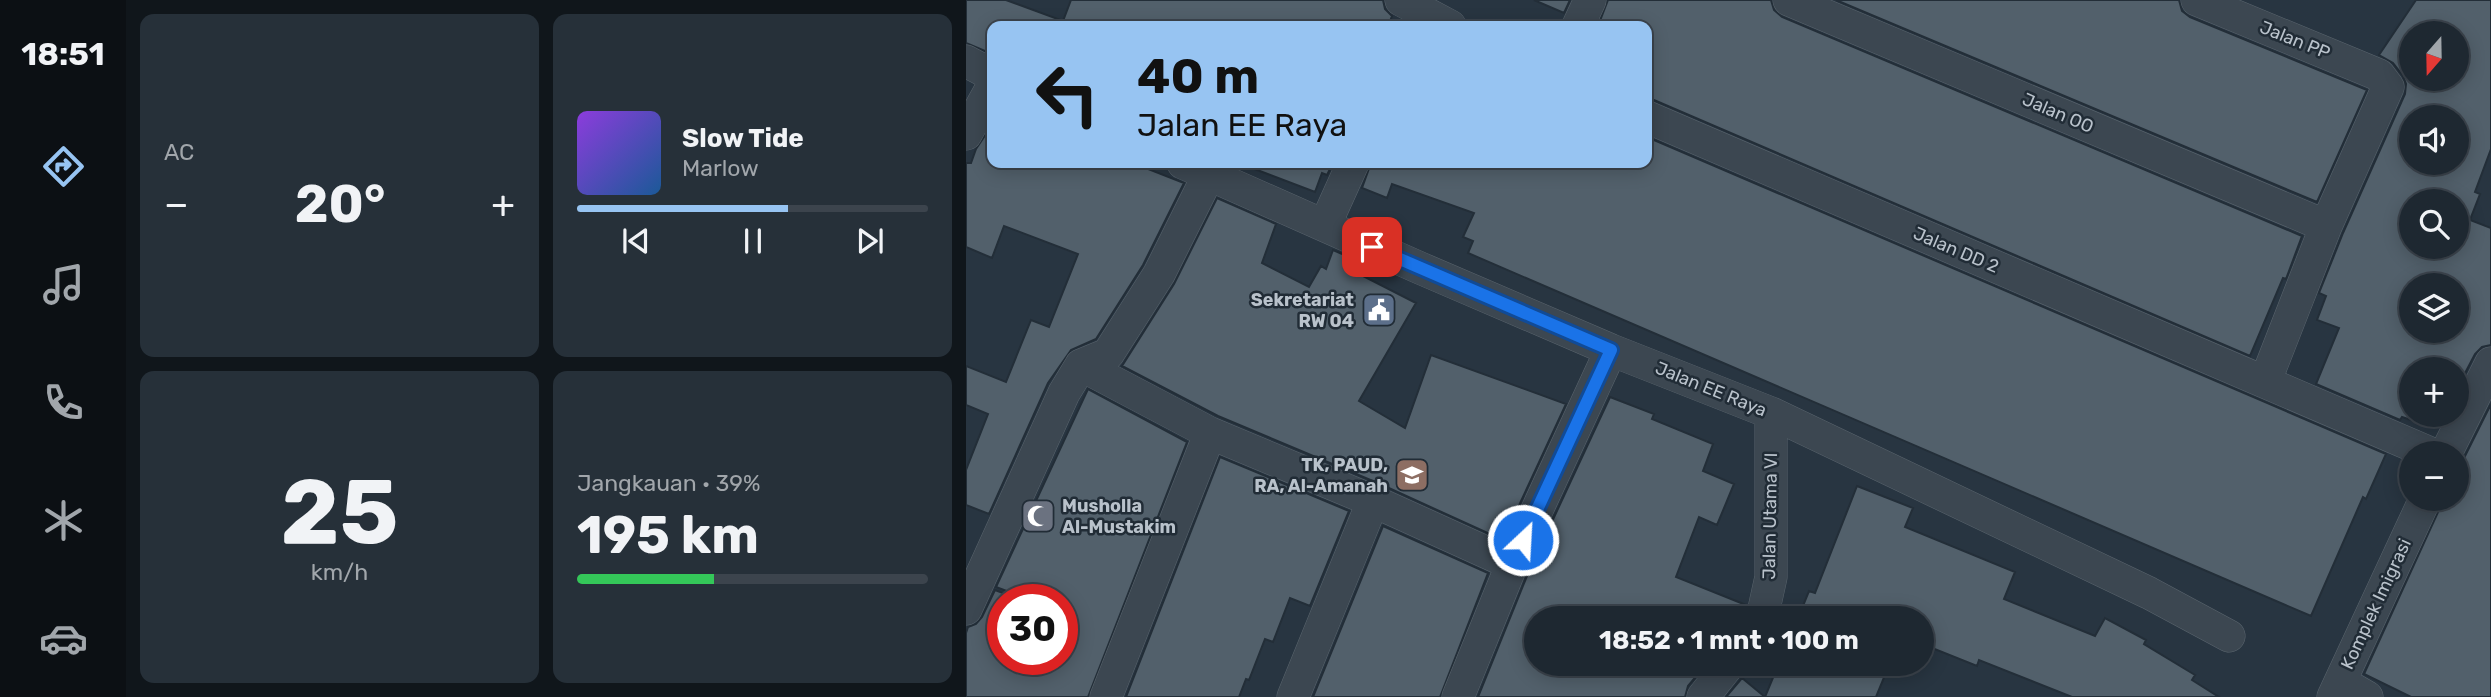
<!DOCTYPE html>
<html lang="id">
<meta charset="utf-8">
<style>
body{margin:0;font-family:Rubik,sans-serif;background:#263039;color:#f1f3f6;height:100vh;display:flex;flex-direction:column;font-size:26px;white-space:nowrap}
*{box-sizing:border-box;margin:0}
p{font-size:23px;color:#a1a6ab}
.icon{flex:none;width:38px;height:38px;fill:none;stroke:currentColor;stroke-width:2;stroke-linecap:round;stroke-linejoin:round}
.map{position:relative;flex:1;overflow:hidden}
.details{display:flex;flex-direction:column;gap:14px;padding:14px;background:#10161b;width:840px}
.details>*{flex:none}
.top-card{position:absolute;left:21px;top:21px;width:665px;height:147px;border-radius:14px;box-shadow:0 4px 18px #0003,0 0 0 2px #3c444d;background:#97c4f2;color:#111;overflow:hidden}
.needle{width:46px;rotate:200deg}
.tools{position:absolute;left:1433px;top:21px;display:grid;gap:14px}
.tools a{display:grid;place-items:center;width:70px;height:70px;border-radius:50%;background:#1e2831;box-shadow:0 4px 18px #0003,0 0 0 2px #3c444d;font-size:35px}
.speed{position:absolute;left:21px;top:584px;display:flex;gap:14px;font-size:35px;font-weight:700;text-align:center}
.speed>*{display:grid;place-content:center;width:91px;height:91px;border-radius:50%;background:#1e2831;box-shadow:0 4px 18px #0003,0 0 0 2px #3c444d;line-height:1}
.speed .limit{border:10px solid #d22;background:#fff;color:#111}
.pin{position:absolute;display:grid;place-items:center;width:60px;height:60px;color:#fff;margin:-30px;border-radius:14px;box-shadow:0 4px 10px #0006}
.me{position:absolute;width:77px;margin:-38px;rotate:25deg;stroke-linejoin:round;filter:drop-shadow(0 0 5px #0008)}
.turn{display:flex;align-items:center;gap:24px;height:147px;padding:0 35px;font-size:32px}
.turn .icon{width:91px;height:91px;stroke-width:2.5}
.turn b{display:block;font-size:49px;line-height:60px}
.big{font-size:52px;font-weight:700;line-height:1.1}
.details .card{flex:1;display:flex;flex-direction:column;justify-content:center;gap:10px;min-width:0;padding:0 24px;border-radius:14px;background:#263039}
.details .dial{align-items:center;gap:0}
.dial b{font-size:91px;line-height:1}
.song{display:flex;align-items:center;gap:21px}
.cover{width:84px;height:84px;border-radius:10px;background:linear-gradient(135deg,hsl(270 70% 55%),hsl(210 70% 35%))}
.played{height:7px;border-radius:4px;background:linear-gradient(90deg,#97c4f2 60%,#3c444d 60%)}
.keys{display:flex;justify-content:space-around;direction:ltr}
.heat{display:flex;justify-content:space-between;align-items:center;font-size:38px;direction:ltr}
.charge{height:10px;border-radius:5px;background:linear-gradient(90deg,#34c759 39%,#3c444d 0)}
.details .tiles{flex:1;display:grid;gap:14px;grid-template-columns:repeat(2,1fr)}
.trip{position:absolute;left:558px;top:606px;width:410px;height:70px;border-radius:35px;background:#1e2831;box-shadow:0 4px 18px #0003,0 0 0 2px #3c444d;font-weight:700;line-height:70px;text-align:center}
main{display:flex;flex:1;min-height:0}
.dock{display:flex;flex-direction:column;width:126px;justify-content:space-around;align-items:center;background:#0c1014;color:#a1a6ab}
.dock .icon{width:49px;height:49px}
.dock .active{color:#97c4f2}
.dock b{font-size:32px;color:#f1f3f6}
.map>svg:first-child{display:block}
</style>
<main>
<nav class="dock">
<b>18:51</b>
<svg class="icon active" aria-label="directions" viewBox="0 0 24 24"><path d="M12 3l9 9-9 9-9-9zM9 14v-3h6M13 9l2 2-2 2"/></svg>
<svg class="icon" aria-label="music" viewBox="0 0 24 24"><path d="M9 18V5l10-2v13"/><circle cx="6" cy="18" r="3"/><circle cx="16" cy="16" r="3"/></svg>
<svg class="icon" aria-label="phone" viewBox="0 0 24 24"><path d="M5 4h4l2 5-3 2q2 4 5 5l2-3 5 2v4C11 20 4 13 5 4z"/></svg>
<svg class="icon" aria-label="climate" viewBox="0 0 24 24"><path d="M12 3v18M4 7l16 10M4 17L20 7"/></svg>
<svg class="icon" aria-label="car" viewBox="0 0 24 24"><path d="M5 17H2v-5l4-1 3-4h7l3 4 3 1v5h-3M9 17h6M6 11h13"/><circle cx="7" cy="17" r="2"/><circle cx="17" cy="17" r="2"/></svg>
</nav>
<section class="details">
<div class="tiles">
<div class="card"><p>AC</p>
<div class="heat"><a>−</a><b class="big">20°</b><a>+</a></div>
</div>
<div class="card">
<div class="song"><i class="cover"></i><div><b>Slow Tide</b><p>Marlow</p></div></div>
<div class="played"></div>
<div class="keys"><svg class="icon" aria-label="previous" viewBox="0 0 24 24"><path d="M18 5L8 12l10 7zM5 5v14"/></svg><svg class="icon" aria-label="pause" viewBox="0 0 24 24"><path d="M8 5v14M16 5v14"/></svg><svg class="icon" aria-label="next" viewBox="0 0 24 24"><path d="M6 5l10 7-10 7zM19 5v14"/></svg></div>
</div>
<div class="card dial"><b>25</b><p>km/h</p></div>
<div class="card"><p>Jangkauan · 39%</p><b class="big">195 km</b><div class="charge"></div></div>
</div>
</section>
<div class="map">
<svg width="1525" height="697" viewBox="0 0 1525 697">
<rect width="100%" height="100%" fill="#283541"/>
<!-- building -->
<path fill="#52606b" stroke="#232e38" stroke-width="2" fill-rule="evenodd" d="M 0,0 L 40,0 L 97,21 L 105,0 L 417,0 L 419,9 L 426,16 L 422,26 L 26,26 L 26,54 L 0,43 Z
M 568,0 L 604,0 L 598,13 Z
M 642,0 L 805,0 L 808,10 L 816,17 L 1336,236 L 1320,279 L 1317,278 L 1284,356 L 688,100 L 681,99 L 681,26 L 632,26 Z
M 870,0 L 1213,0 L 1216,11 L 1224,17 L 1401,90 L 1351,202 Z
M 1450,0 L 1525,0 L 1525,149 L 1509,192 L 1514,194 L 1504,220 L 1525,228 L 1525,345 L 1516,347 L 1509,354 L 1497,377 L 1491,375 L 1491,369 L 1446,369 L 1446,415 L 1460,415 L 1457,424 L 1436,417 L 1434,420 L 1350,384 L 1373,328 L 1351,320 L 1360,296 L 1353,293 L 1377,233 L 1439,94 L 1440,84 L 1437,76 L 1427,63 L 1413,55 ZM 1446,33 L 1491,33 L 1491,79 L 1446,79 ZM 1446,117 L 1491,117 L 1491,163 L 1446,163 ZM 1446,201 L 1491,201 L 1491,247 L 1446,247 ZM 1446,285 L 1491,285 L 1491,331 L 1446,331 Z
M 26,125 L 26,163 L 167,163 L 218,183 L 177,265 L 130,339 L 105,350 L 82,383 L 23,514 L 0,505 L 0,470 L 22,414 L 0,405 L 0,366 L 40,382 L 65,320 L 83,327 L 112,254 L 38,226 L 26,258 L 0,247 L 0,163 L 5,163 L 10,149 Z
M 681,137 L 1420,454 L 1400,499 L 1397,497 L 1345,616 L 502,253 L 507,241 L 497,237 L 508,213 L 426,184 L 421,198 L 396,188 L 405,163 L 681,163 Z
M 278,163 L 367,163 L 361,175 L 356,173 L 349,192 L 278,165 Z
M 251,198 L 310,224 L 296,263 L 343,287 L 355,266 L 360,269 L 367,250 L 399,264 L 395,275 L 450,303 L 393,401 L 439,428 L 465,355 L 600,404 L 537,540 L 414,484 L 252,416 L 156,366 L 208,284 Z
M 122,389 L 221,442 L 122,697 L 0,697 L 0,633 L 2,627 L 10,624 L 16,617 L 29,590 L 37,593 L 37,660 L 96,660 L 96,600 L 64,600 L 30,587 Z
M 644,397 L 688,414 L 686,419 L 747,444 L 737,471 L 768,484 L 751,525 L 733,517 L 710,577 L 780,605 L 778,618 L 570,618 L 570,663 L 723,663 L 733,673 L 722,686 L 719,697 L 512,697 L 563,571 Z
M 1525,404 L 1525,697 L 1445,697 L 1398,674 L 1478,499 L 1491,499 L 1491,472 Z
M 254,457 L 383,511 L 344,606 L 324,598 L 307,642 L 299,639 L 283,680 L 280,679 L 273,697 L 160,697 Z
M 891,486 L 947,508 L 939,527 L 1049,572 L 1038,599 L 1129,636 L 1139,618 L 1180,640 L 1178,644 L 1229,675 L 1226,680 L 1253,697 L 1106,697 L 1013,660 L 1011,666 L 956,644 L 956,618 L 832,618 L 843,591 L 849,593 Z
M 417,526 L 522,573 L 474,697 L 347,697 Z
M 813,663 L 924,663 L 910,697 L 760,697 L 776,678 L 799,697 Z"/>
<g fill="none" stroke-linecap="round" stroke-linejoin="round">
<defs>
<path id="minor" d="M 435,0 L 484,26
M 823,0 L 1360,226
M 1231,0 L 1413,75 L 1422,87 L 1360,226 L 1299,382
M 612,26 L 624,0
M 0,61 L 26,75
M 681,117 L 1464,453
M 0,134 L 26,87
M 217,163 L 454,268 L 645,350 L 805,413 L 1183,593 L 1263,636
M 359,225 L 387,163
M 115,365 L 244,433 L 407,501 L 546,564
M 1480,453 L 1525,363
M 0,609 L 98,393 L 115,365 L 142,354 L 193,274 L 243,174
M 796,618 L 805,577 L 805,413
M 1375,682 L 1401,697
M 140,697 L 244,433
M 327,697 L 407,501
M 492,697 L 546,564 L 645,350
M 737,697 L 764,663
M 1367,697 L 1459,499"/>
</defs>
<!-- minor casing -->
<use href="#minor" stroke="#5a656e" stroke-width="33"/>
<!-- minor -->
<use href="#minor" stroke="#3c4751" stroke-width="32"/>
</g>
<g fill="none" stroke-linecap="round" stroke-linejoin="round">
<defs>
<path id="route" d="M 406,247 L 645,350 L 557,540"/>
</defs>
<!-- route casing -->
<use href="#route" stroke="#114b97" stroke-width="18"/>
<!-- route -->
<use href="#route" stroke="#1a73e8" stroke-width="12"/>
</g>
<!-- icons -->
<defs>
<symbol id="civic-square" viewBox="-11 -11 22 22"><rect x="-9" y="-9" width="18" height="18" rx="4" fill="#5c6f8a" stroke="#212c36"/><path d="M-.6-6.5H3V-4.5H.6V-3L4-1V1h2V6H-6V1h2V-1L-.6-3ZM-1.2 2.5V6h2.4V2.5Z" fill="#fff"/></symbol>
<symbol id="school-square" viewBox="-11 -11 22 22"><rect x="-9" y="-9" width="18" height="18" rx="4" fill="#8d6e63" stroke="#212c36"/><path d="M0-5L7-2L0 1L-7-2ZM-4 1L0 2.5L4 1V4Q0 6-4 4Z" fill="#fff"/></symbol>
<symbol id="mosque-square" viewBox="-11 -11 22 22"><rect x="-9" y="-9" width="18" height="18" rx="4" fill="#6b7280" stroke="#212c36"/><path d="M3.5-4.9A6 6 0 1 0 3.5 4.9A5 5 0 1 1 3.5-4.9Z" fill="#fff"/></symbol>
</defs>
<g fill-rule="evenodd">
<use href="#civic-square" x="394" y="291" width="38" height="38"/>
<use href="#school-square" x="427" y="456" width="38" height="38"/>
<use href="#mosque-square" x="53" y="497" width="38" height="38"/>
</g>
<g text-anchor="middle" stroke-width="5" stroke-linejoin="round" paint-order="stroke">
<!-- street labels -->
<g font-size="18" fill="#b9c2cb" stroke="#212c36">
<text transform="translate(1329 40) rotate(22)" y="6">Jalan PP</text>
<text transform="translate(1092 113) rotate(23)" y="6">Jalan OO</text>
<text transform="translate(990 250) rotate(23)" y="6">Jalan DD 2</text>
<text transform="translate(745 389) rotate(22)" y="6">Jalan EE Raya</text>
<text transform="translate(804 516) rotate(-89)" y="6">Jalan Utama VI</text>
<text transform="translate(1410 604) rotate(-65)" y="6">Komplek Imigrasi</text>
</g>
<!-- poi labels -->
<g font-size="18" font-weight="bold" fill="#b9c2cb" stroke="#212c36" text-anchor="end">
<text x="388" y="306">Sekretariat<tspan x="388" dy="21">RW 04</tspan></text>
<text x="422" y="471">TK, PAUD,<tspan x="422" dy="21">RA, Al-Amanah</tspan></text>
<text x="96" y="512" text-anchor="start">Musholla<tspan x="96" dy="21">Al-Mustakim</tspan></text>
</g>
</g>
</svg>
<div class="tools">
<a><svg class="needle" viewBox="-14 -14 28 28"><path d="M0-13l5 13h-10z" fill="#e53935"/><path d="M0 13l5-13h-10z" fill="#a1a6ab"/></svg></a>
<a><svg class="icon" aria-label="sound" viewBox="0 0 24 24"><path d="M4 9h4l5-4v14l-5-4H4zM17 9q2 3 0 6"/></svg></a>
<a><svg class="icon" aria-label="search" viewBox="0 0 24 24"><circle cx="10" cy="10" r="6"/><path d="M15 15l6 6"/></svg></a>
<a><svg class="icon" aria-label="layers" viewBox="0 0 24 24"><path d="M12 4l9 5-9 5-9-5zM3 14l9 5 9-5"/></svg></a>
<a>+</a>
<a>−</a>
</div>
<div class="speed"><div class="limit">30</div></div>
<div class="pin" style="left:406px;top:247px;background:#d93025"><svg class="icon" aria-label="arrive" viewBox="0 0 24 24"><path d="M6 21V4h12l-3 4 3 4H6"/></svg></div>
<svg class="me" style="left:557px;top:540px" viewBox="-20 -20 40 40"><circle r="17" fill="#1a73e8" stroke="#fff" stroke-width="3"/><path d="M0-11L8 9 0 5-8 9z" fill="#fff"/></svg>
<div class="trip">18:52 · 1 mnt · 100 m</div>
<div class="top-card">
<div class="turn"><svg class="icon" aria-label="left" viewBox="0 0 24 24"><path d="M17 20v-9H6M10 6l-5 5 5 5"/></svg><div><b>40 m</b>Jalan EE Raya</div></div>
</div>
</div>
</main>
